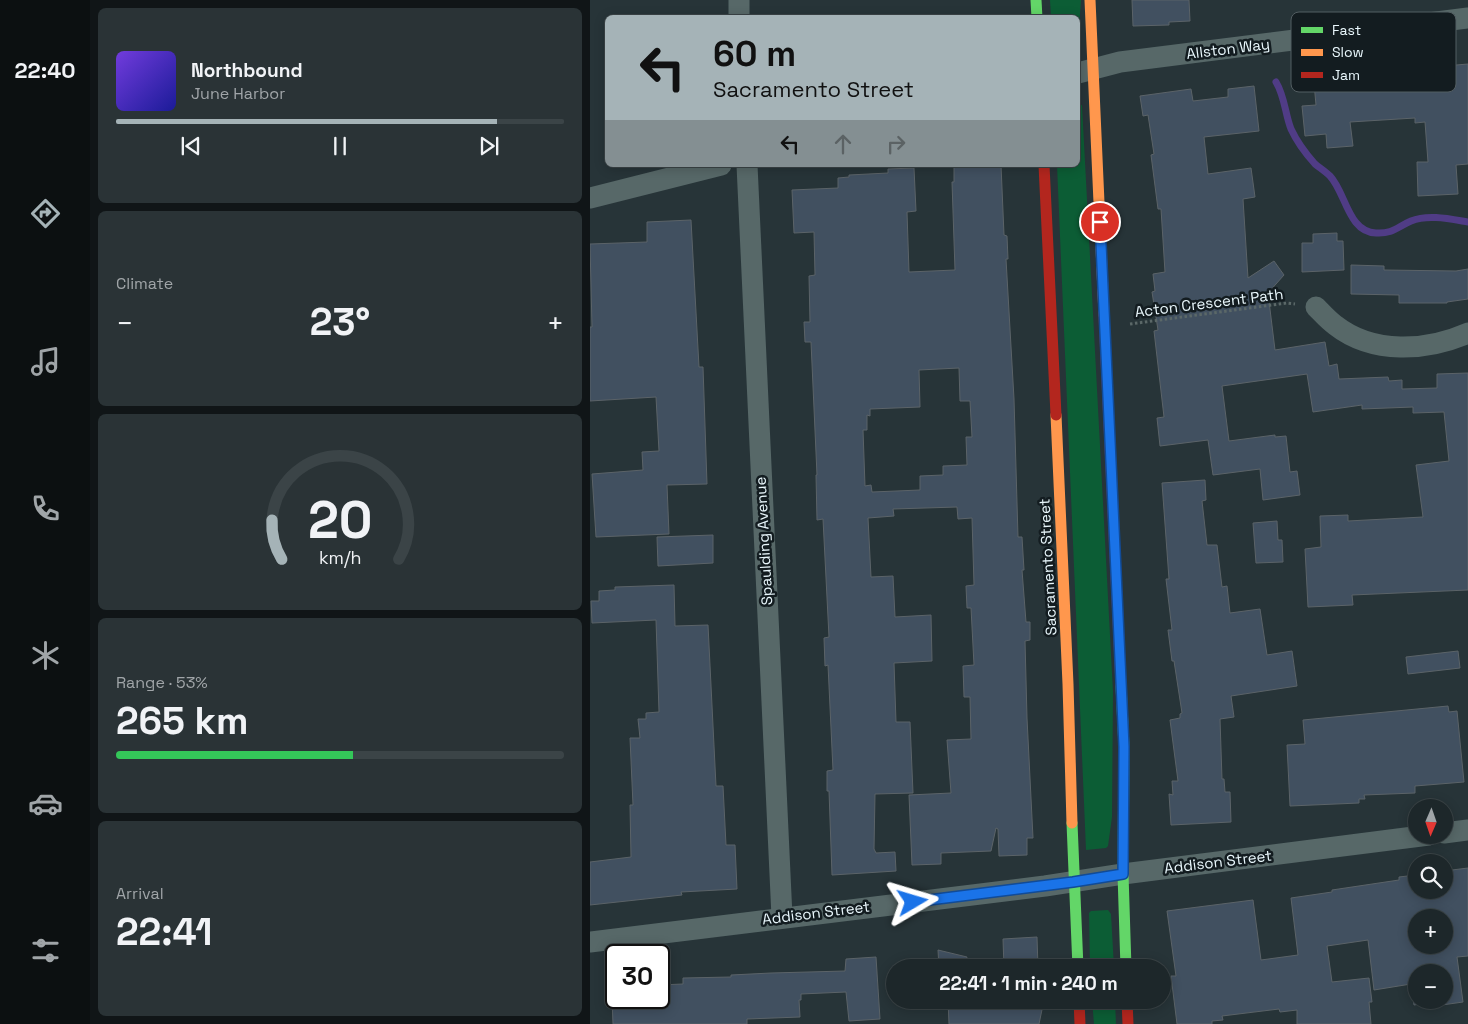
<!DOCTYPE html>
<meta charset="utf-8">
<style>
body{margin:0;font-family:"Space Grotesk",sans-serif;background:#2a3336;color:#f1f3f6;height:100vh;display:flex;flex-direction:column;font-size:19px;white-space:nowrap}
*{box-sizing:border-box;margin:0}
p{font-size:16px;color:#a0a5a8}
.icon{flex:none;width:28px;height:28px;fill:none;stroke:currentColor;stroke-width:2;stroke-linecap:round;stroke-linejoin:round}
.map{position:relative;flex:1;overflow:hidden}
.sheet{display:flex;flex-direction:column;gap:8px;padding:8px;background:#101517;width:500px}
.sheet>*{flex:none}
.top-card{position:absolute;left:15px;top:15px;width:475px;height:152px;border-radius:8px;box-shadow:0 2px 12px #0003,0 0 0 1px #3b4447;background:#a5b3b7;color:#111;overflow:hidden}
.needle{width:32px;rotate:182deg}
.controls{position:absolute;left:818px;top:799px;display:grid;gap:10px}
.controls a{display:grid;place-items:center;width:45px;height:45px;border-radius:50%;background:#1d272a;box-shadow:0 2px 12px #0003,0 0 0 1px #3b4447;font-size:25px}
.speed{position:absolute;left:15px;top:944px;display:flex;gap:10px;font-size:25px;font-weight:700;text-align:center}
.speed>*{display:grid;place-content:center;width:65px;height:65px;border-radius:50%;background:#1d272a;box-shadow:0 2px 12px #0003,0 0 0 1px #3b4447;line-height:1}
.speed .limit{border:2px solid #111;border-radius:8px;background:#fff;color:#111}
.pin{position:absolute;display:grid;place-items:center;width:42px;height:42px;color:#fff;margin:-21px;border:2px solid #fff;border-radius:50%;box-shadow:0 1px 5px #0007}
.me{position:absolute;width:55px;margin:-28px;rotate:83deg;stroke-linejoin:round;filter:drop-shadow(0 0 4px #0008)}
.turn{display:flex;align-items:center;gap:18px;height:105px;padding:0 25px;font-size:22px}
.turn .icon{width:65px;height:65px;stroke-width:2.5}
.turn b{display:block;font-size:35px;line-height:42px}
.lanes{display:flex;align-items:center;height:48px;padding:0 25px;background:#0003;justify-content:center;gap:25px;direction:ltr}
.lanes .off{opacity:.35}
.big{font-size:38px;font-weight:800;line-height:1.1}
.sheet .widget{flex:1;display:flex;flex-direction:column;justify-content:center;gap:8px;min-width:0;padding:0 18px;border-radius:8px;background:#2a3336}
.sheet .dial{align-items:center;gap:0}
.dial svg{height:130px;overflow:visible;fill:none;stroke:#3b4447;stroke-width:7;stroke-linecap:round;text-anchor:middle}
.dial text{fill:#f1f3f6;stroke:none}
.song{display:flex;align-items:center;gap:15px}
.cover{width:60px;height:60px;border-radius:8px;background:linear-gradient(135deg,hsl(260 70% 55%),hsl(240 70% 35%))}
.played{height:5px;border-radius:2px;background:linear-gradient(90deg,#a5b3b7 85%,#3b4447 85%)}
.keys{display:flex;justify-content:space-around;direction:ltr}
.heat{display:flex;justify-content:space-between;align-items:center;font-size:28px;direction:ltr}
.charge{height:8px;border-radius:4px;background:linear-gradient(90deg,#34c759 53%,#3b4447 0)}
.trip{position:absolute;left:296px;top:959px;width:285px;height:50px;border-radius:25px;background:#1d272a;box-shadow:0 2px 12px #0003,0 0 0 1px #3b4447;font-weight:800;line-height:50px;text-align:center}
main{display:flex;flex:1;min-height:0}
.menu{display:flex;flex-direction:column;width:90px;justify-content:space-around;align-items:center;background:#0c1011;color:#a0a5a8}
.menu .icon{width:35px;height:35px}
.menu .current{color:#a5b3b7}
.menu b{font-size:22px;color:#f1f3f6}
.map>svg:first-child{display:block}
</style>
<main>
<nav class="menu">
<b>22:40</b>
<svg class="icon current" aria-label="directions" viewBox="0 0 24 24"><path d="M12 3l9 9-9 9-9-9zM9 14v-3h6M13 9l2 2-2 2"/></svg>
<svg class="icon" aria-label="music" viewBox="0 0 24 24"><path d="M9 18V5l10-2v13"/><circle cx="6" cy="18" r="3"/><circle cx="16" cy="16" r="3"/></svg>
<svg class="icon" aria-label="phone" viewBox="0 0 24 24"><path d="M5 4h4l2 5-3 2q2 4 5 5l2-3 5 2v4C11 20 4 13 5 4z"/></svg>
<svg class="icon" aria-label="climate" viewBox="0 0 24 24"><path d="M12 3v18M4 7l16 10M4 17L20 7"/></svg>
<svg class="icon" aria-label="car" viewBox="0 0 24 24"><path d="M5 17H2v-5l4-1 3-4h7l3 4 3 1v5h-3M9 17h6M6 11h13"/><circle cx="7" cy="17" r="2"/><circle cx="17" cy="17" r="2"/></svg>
<svg class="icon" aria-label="filters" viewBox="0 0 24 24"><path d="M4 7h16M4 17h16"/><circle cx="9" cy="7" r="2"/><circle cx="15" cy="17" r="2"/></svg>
</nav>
<section class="sheet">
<div class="widget">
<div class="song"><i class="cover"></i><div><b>Northbound</b><p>June Harbor</p></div></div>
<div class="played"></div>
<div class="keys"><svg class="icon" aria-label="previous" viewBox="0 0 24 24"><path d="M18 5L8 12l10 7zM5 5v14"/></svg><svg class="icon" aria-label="pause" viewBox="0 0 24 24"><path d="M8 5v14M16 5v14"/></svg><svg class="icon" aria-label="next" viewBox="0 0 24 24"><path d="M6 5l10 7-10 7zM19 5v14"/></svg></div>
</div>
<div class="widget"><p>Climate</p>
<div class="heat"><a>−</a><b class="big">23°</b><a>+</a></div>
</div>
<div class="widget dial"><svg viewBox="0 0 100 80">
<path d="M14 69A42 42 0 1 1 86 69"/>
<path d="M14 69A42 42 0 0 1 8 45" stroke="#a5b3b7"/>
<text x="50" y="56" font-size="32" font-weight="700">20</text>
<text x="50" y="72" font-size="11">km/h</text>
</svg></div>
<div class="widget"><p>Range · 53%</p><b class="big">265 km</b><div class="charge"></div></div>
<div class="widget"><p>Arrival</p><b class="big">22:41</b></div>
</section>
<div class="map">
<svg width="878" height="1024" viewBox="0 0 878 1024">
<rect width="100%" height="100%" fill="#273438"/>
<!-- green -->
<path fill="#0c5d35" d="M 460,0 L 491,0 L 488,41 L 488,18 L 461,17 Z
M 492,105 L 523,692 L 522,817 L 518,846 L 516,848 L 496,850 L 467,165 L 488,165 L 488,106 Z
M 518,910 L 521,914 L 524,967 L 500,967 L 499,913 L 501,911 Z
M 502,1000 L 525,1000 L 526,1024 L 504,1024 Z"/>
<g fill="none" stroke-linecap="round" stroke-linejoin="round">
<!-- stream -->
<path stroke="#503c86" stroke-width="7" d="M 686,82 C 695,97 695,114 701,129 C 707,142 716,154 725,164 C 730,168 736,172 740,176 C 756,193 758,232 786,233 C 803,234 807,227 821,221 C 838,214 860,219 878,222"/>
</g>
<!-- building -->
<path fill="#415060" stroke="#5b6368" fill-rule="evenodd" d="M 542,0 L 599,0 L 600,21 L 579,22 L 579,25 L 543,26 Z
M 878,64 L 878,164 L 866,165 L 868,194 L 828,196 L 827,162 L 838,162 L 835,122 L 825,123 L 825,118 L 760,122 L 763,146 L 737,148 L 736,134 L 715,136 L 712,106 L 726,105 L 724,83 L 732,82 L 731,79 L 785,72 Z
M 664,86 L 669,131 L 614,137 L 618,174 L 661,168 L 665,197 L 653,199 L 658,278 L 684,261 L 694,275 L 678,293 L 685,350 L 735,342 L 739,366 L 747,364 L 749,379 L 798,377 L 799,381 L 812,380 L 812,389 L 847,388 L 847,374 L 878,373 L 878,590 L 762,595 L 763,605 L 718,607 L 715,549 L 731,547 L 730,516 L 758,515 L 758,521 L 833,517 L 826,465 L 859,461 L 854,412 L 823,413 L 823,407 L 772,409 L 772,405 L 723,412 L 717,374 L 632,386 L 639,441 L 685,435 L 685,437 L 696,436 L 700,472 L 707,471 L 710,495 L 673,500 L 670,469 L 623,475 L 618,440 L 570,446 L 567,418 L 574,417 L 564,331 L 568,330 L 562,292 L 565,291 L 563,274 L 575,272 L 571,209 L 568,209 L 561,155 L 564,154 L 558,115 L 553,116 L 550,96 L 601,89 L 603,101 L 638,97 L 638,89 Z
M 364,165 L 411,165 L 414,235 L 417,236 L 418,259 L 416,259 L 424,399 L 428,537 L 432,537 L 434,570 L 432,570 L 436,622 L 440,622 L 440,640 L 435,641 L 437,718 L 443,838 L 437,838 L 437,855 L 409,856 L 408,829 L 406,828 L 401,851 L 351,853 L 351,864 L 322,865 L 319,795 L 361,793 L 357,740 L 381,739 L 380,697 L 374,697 L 373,666 L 384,665 L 381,608 L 377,608 L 376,586 L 384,585 L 382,518 L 368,519 L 367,507 L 303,509 L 304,516 L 278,518 L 281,577 L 303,576 L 305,617 L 341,615 L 342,661 L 304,663 L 306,722 L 320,722 L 323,793 L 285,794 L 284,849 L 286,853 L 305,852 L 306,871 L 242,875 L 239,791 L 237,791 L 237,771 L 243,770 L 238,665 L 235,666 L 234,638 L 239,637 L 233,519 L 227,520 L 226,475 L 227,475 L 221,342 L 215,342 L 214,322 L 220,322 L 219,276 L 225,275 L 224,232 L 204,233 L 202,190 L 248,188 L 248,178 L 259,177 L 259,175 L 298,173 L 298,169 L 324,168 L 326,211 L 317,212 L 319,272 L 365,270 L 362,182 L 364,182 ZM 369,368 L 370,401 L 380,401 L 382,437 L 376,437 L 377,465 L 353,466 L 353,475 L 330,476 L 330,490 L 282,492 L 281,485 L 275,486 L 273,430 L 277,430 L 277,415 L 280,416 L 280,409 L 330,407 L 329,370 Z
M 101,220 L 109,367 L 113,367 L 117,484 L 77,485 L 79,534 L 6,537 L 2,474 L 53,470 L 52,452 L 69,451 L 66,397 L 0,401 L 0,327 L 2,327 L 0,244 L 57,242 L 57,222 Z
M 747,233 L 747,241 L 753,241 L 754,270 L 712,272 L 712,243 L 723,243 L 723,234 Z
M 761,265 L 794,266 L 794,270 L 866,271 L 878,269 L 878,299 L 857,302 L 857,303 L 809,303 L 809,295 L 761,294 Z
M 615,480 L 616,500 L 612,501 L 617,545 L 627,545 L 632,587 L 637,586 L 640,613 L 670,609 L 677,655 L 702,651 L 707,686 L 641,696 L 644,717 L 630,719 L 632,779 L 634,779 L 635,792 L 640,792 L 641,822 L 581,825 L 579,794 L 583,795 L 582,781 L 588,781 L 580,720 L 590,718 L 590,714 L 592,713 L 584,661 L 582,661 L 578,630 L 582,630 L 576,579 L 579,579 L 572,483 Z
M 687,521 L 688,540 L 692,540 L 693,562 L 666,563 L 663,523 Z
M 123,535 L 123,563 L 68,566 L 67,537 Z
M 84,585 L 85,626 L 118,625 L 126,786 L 133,786 L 136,845 L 145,845 L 147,889 L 91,892 L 92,895 L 0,905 L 0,862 L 41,857 L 40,805 L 43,805 L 40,738 L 50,738 L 48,719 L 56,719 L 56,713 L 69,712 L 66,620 L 2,623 L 1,601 L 9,601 L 9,591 L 25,590 L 25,587 Z
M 868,651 L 870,668 L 818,674 L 816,657 Z
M 858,706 L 859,712 L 867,711 L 874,782 L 825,786 L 825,793 L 774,795 L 775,799 L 769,799 L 769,803 L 700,806 L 697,745 L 715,744 L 713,720 Z
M 878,868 L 878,956 L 867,957 L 873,1002 L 838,1007 L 837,1003 L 824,1005 L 821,984 L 784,990 L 778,940 L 737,946 L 742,982 L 779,978 L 782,1002 L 779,1002 L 781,1024 L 707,1024 L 707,1010 L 690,1012 L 689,1009 L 632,1016 L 633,1020 L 622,1021 L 622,1024 L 587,1024 L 581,976 L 586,976 L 577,911 L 663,900 L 671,960 L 708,955 L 701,898 L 742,892 L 742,890 L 809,880 L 809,877 L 826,875 L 826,890 L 854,890 L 854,871 ZM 826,918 L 854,918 L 854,945 L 826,945 ZM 826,972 L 854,972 L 854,1000 L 826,1000 Z
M 447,937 L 448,968 L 414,968 L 413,939 Z
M 348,950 L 377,957 L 374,968 L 349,968 Z
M 286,957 L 290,1019 L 259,1021 L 256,992 L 211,994 L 211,1000 L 209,1000 L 210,1017 L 157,1019 L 157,1024 L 23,1024 L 22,998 L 69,998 L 69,985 L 93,984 L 93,978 L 141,977 L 141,975 L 181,973 L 255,971 L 256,959 Z
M 350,1000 L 454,1000 L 449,1024 L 359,1024 L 358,1000 Z"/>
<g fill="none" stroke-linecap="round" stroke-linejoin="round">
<!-- path -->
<path stroke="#5b6868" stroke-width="3" stroke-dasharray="2.5 2.5" stroke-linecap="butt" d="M 540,324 L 697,303 L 705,304"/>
<!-- street -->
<path stroke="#576868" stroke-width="21" d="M 149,0 L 149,18
M 488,73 L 530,62 L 878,18
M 157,165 L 192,917
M 0,198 L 131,165
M 726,307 C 732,313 738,320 745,325 C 783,355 837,351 878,333
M 854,833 L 878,830
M 0,942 L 455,886 L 533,874 L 839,835"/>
<!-- fast -->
<path stroke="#63d668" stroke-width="11" d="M 446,0 L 447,18
M 531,685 L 534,747 L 533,874 L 536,968
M 482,823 L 488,968"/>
<!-- slow -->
<path stroke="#ff974d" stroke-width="11" d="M 500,0 L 514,315
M 466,415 L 478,684 L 482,823"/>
<!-- jam -->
<path stroke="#b3261e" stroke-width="11" d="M 454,165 L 466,415
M 514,315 L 531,685
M 489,1000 L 490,1024
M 537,1000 L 538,1024"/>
</g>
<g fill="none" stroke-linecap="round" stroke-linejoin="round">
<defs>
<path id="route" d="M 323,902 L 483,882 L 533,874 L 534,747 L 510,222"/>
</defs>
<!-- route casing -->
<use href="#route" stroke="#114b97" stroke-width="12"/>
<!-- route -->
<use href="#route" stroke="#1a73e8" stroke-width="9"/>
</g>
<g text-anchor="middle" stroke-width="5" stroke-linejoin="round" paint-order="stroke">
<!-- street labels -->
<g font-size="15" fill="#e9f7fc" stroke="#131c20">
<text transform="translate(638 49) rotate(-7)" y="5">Allston Way</text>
<text transform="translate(619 303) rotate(-7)" y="5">Acton Crescent Path</text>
<text transform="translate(174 541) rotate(-93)" y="5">Spaulding Avenue</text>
<text transform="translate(458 567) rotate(-93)" y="5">Sacramento Street</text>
<text transform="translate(628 862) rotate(-7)" y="5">Addison Street</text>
<text transform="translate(226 913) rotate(-7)" y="5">Addison Street</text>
</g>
</g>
<!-- legend -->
<rect x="701" y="12" width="165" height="80" rx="8" fill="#131c20" stroke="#535e62" stroke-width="1"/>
<rect x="711" y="27" width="22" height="6" fill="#63d668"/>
<rect x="711" y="49" width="22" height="7" fill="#ff974d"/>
<rect x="711" y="72" width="22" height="6" fill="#b3261e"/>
<g font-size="14" fill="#e9f7fc">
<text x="742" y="35">Fast</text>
<text x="742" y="57">Slow</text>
<text x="742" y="80">Jam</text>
</g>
</svg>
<div class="controls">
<a><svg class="needle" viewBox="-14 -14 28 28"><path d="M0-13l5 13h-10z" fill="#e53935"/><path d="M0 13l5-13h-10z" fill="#a0a5a8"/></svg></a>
<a><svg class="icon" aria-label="search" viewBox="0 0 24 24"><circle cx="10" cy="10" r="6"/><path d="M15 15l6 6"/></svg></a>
<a>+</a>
<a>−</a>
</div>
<div class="speed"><div class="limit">30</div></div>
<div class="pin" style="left:510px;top:222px;background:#d93025"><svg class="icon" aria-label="arrive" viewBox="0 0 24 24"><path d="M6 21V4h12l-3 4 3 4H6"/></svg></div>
<svg class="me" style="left:323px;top:902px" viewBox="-20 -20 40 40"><path d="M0-17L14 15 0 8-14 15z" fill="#1a73e8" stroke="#fff" stroke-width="4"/></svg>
<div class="trip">22:41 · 1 min · 240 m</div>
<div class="top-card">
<div class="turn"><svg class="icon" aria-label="left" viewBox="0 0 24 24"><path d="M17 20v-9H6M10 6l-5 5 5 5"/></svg><div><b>60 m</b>Sacramento Street</div></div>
<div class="lanes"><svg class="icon" aria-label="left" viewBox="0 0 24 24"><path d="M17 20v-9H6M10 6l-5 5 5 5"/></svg><svg class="icon off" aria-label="ahead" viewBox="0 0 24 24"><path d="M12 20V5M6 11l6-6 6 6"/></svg><svg class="icon off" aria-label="right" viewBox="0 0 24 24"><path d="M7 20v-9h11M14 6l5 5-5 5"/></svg></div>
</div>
</div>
</main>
